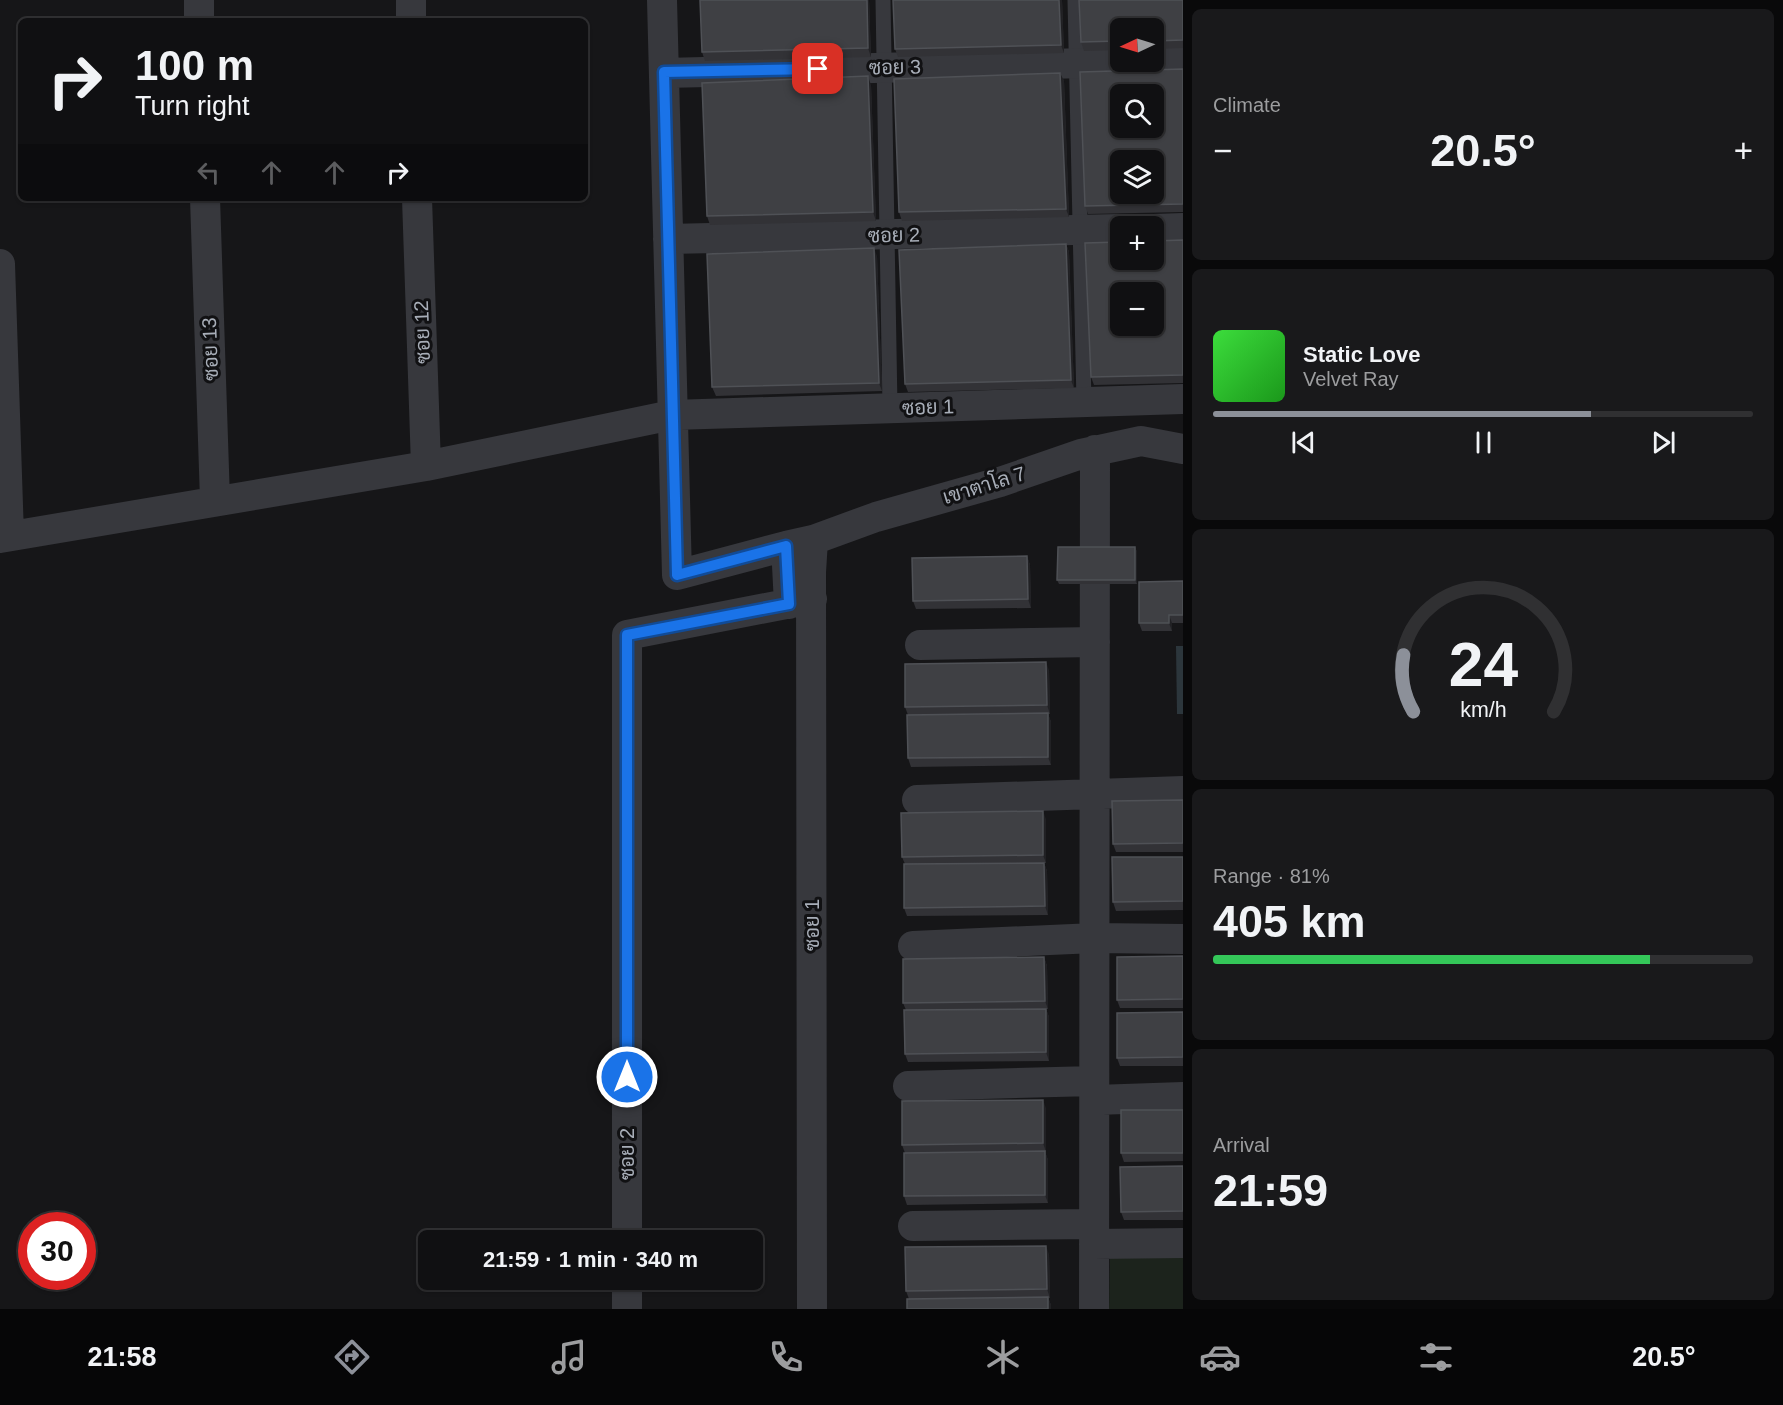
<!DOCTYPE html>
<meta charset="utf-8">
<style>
body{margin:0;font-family:Helvetica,Sarabun,sans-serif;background:#19191b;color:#f1f3f6;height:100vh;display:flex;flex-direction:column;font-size:22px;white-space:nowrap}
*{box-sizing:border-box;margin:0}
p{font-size:20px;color:#9c9d9f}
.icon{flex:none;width:33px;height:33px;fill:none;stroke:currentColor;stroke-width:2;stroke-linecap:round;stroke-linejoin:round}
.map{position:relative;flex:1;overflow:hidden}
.details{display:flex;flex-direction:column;gap:9px;padding:9px;background:#09090a;width:600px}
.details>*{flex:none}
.guide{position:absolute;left:18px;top:18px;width:570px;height:183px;border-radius:9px;box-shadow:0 2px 4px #0004,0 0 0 2px #303032;background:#101012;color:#f1f3f6;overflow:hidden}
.needle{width:39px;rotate:266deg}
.controls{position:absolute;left:1110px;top:18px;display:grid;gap:12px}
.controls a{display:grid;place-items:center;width:54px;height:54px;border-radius:9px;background:#101012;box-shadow:0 2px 4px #0004,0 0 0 2px #303032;font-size:30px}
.speed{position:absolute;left:18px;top:1212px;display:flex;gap:12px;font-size:30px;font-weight:700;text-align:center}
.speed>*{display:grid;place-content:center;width:78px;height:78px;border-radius:50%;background:#101012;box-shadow:0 2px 4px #0004,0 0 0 2px #303032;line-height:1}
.speed .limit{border:9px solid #d22;background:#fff;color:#111}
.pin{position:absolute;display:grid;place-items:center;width:51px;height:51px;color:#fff;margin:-26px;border-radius:12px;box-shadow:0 3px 9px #0006}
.me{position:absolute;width:66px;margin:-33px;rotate:0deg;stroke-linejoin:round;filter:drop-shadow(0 0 4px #0008)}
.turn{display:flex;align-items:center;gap:21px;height:126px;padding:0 18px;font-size:27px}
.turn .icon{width:78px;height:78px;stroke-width:2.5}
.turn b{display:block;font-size:42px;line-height:51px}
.lanes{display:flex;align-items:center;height:57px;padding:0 18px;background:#0003;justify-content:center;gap:30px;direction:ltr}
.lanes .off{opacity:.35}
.big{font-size:45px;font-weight:600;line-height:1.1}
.details .widget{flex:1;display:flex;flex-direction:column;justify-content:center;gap:9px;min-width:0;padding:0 21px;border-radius:9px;background:#19191b}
.details .dial{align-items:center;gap:0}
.dial svg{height:156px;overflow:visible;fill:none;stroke:#303032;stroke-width:7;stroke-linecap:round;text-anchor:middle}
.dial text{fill:#f1f3f6;stroke:none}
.song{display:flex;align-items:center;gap:18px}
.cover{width:72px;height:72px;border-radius:9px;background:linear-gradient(135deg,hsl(120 70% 55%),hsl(120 70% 35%))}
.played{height:6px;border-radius:3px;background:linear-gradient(90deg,#8c9099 70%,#303032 70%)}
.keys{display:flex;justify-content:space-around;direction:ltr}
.heat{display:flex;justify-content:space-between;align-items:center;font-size:33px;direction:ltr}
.charge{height:9px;border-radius:4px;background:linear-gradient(90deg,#34c759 81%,#303032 0)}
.trip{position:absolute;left:418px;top:1230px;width:345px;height:60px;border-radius:9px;background:#101012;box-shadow:0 2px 4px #0004,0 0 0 2px #303032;font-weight:600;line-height:60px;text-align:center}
.tabs{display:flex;height:96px;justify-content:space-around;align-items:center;background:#060607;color:#9c9d9f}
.tabs .icon{width:42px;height:42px}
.tabs .current{color:#8c9099}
.tabs b{font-size:27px;color:#f1f3f6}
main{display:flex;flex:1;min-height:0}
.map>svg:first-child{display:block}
</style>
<main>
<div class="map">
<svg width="1183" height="1309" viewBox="0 0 1183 1309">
<rect width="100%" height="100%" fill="#161618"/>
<!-- green -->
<path fill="#1c231c" d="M 1110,1258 L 1183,1258 L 1183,1309 L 1109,1309 Z"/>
<!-- water -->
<path fill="#2c363c" d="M 1176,646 L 1183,646 L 1183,714 L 1177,714 Z"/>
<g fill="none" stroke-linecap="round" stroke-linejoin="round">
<!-- service -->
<path stroke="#37383d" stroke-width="15" d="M 883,0 L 890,408
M 1075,0 L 1084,402"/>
<!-- minor -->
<path stroke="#37383d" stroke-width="30" d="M 199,0 L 199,21
M 411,0 L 411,21
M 662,0 L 677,575 L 786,546 L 813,540 L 876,517 L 1000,482 L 1081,454 L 1141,441 L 1183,449
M 1154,61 L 1183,60
M 664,73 L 1127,62
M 205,198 L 215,500
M 417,198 L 426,466
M 1154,229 L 1183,228
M 668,239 L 1120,229
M 0,264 L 9,536
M 0,538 L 426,466 L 672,415 L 1183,399
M 786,546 L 789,604
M 920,645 L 1095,642
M 917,800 L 1183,791
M 913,946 L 1095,938 L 1183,939
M 908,1086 L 1094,1081
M 1095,1100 L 1183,1097
M 913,1226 L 1094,1224
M 627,1240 L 627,635 L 812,599
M 1094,1244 L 1183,1243
M 627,1309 L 627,1280
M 812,1309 L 811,572 L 813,540
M 1094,1309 L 1095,450"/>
</g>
<!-- wall -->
<path fill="#323236" d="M 869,0 L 871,57 L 705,61 L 702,52 Z
M 1062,0 L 1064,53 L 898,57 L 895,49 Z
M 1183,0 L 1183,48 L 1154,49 L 1154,28 L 1120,28 L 1120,50 L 1084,51 L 1081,42 Z
M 1183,69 L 1183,212 L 1088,214 L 1085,206 Z
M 1060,73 L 1064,81 L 1069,217 L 902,221 L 899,212 Z
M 871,85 L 876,221 L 710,225 L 707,216 Z
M 1183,240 L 1183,383 L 1094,385 L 1091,377 Z
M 1066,244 L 1069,252 L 1074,388 L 908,392 L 905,384 Z
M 877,256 L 882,391 L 716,396 L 712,387 Z
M 1135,547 L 1137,552 L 1137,584 L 1059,584 L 1057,580 Z
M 1027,556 L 1030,565 L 1031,608 L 916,609 L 913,601 Z
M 1183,581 L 1183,623 L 1172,623 L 1172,631 L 1142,631 L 1139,623 Z
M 1049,670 L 1050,714 L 1048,714 L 1051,722 L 1051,765 L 911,767 L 908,758 L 908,715 L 905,707 Z
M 1183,800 L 1183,852 L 1116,852 L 1113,844 Z
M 1046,819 L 1046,863 L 1044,863 L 1047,871 L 1048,915 L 907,916 L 904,908 L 905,864 L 902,857 Z
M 1183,857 L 1183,910 L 1116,911 L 1113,902 Z
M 1183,956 L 1183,1008 L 1120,1008 L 1117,1000 Z
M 1044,957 L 1047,966 L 1048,1009 L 1046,1009 L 1049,1017 L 1049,1061 L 908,1062 L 905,1054 L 906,1010 L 903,1003 Z
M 1183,1012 L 1183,1066 L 1120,1066 L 1117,1058 Z
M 1046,1108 L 1046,1152 L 1045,1152 L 1048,1160 L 1048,1203 L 907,1205 L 904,1196 L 905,1153 L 902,1145 Z
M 1183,1110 L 1183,1161 L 1124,1162 L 1121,1153 Z
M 1183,1166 L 1183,1220 L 1124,1220 L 1121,1212 Z
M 1049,1254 L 1050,1298 L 1048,1298 L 1051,1305 L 1051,1309 L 907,1309 L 909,1299 L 906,1291 Z"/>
<!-- shaded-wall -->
<path fill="#212124" d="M 867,0 L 869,0 L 871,57 L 868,48 Z
M 1059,0 L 1062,0 L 1064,53 L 1061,45 Z
M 1060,73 L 1064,81 L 1069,217 L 1066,209 Z
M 868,76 L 871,85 L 876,221 L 873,212 Z
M 1066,244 L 1069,252 L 1074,388 L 1071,380 Z
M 874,248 L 877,256 L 882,391 L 879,383 Z
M 1135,547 L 1137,552 L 1137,584 L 1135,580 Z
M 1027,556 L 1030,565 L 1031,608 L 1028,599 Z
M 1169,615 L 1172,623 L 1172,631 L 1169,623 Z
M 1046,662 L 1049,670 L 1050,714 L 1047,705 Z
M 1048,713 L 1051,722 L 1051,765 L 1048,757 Z
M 1043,811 L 1046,819 L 1046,863 L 1043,855 Z
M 1044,863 L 1047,871 L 1048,915 L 1045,906 Z
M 1044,957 L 1047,966 L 1048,1009 L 1045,1001 Z
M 1046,1009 L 1049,1017 L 1049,1061 L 1046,1052 Z
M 1043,1100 L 1046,1108 L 1046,1152 L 1043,1143 Z
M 1045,1151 L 1048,1160 L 1048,1203 L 1045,1195 Z
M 1046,1246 L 1049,1254 L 1050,1298 L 1047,1289 Z
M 1048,1297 L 1051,1305 L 1051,1309 L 1048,1309 Z"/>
<!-- building -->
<path fill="#3f4044" stroke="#4f5156" stroke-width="1.5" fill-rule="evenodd" d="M 700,0 L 867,0 L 868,48 L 702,52 Z
M 893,0 L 1059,0 L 1061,45 L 895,49 Z
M 1079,0 L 1183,0 L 1183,40 L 1154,41 L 1154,28 L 1120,28 L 1120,41 L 1081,42 Z
M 1183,69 L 1183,204 L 1085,206 L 1080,72 ZM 1120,94 L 1154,94 L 1154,128 L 1120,128 ZM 1120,160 L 1154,160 L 1154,194 L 1120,194 Z
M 1060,73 L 1066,209 L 899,212 L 894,79 Z
M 868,76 L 873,212 L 707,216 L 702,83 Z
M 1183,240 L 1183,375 L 1091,377 L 1085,243 L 1120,242 L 1120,260 L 1154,260 L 1154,241 ZM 1120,292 L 1154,292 L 1154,326 L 1120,326 Z
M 1066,244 L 1071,380 L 905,384 L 899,250 Z
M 874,248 L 879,383 L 712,387 L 707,254 Z
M 1058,547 L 1135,547 L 1135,580 L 1057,580 Z
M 1027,556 L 1028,599 L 913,601 L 912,558 Z
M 1183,581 L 1183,615 L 1169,615 L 1169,623 L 1139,623 L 1139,582 Z
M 1046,662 L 1047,705 L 905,707 L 905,664 Z
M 1048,713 L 1048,757 L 908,758 L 907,715 Z
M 1183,800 L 1183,843 L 1113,844 L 1112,801 Z
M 1043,811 L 1043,855 L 902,857 L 901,813 Z
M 1112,857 L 1183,857 L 1183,901 L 1113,902 Z
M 1044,863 L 1045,906 L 904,908 L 904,864 Z
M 1183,956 L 1183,999 L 1117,1000 L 1117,957 Z
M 1044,957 L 1045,1001 L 903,1003 L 903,959 Z
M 1046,1009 L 1046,1052 L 905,1054 L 904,1010 Z
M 1183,1012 L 1183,1057 L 1117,1058 L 1117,1013 Z
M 1043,1100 L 1043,1143 L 902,1145 L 902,1101 Z
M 1121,1110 L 1183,1110 L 1183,1153 L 1121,1153 Z
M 1045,1151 L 1045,1195 L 904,1196 L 904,1153 Z
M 1183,1166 L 1183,1211 L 1121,1212 L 1120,1167 Z
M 1046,1246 L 1047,1289 L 906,1291 L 905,1247 Z
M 1048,1297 L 1048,1309 L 907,1309 L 907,1299 Z"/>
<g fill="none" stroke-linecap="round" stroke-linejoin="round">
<defs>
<path id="route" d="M 627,1077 L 627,635 L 789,604 L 786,546 L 677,575 L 664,72 L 818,69"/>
</defs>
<!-- route casing -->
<use href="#route" stroke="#114b97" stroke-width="15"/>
<!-- route -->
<use href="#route" stroke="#1a73e8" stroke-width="10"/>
</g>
<g text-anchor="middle" stroke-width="6" stroke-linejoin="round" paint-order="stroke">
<!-- street labels -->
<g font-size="20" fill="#a8aeb8" stroke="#111113">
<text transform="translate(895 67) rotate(-1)" y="7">ซอย 3</text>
<text transform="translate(894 235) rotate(-1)" y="7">ซอย 2</text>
<text transform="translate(422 332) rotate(-92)" y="7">ซอย 12</text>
<text transform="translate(210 349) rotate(-92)" y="7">ซอย 13</text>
<text transform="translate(928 407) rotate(-2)" y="7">ซอย 1</text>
<text transform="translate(984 485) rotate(-17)" y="7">เขาตาโล 7</text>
<text transform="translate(812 925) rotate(-90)" y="7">ซอย 1</text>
<text transform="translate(627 1154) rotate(-90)" y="7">ซอย 2</text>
</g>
</g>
</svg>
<div class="controls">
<a><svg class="needle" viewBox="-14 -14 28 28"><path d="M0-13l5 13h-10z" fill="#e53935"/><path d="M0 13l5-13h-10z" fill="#9c9d9f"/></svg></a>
<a><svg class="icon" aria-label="search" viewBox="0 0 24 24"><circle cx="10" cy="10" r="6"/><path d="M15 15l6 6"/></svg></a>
<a><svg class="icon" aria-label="layers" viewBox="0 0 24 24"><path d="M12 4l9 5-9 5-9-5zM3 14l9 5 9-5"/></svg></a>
<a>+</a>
<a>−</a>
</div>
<div class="speed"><div class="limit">30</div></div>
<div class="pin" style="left:818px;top:69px;background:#d93025"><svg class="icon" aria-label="arrive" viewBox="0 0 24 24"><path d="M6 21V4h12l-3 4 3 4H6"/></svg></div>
<svg class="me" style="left:627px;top:1077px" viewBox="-20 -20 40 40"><circle r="17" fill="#1a73e8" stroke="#fff" stroke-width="3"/><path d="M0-11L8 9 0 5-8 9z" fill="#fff"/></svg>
<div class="trip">21:59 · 1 min · 340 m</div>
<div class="guide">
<div class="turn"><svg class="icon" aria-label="right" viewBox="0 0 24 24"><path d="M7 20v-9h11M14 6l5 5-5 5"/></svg><div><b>100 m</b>Turn right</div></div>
<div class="lanes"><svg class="icon off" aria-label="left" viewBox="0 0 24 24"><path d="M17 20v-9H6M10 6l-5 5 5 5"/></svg><svg class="icon off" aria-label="ahead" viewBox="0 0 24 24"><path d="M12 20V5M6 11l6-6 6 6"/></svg><svg class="icon off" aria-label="ahead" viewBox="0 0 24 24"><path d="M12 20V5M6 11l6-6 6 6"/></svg><svg class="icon" aria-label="right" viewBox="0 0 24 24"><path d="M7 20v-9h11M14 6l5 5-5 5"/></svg></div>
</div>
</div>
<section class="details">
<div class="widget"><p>Climate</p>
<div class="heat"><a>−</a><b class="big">20.5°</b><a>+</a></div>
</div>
<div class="widget">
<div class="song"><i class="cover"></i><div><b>Static Love</b><p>Velvet Ray</p></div></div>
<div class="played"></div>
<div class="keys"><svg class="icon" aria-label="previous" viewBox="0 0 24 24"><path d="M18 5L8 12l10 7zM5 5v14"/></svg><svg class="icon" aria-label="pause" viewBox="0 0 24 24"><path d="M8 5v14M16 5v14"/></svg><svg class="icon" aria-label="next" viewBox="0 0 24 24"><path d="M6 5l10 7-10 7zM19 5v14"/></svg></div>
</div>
<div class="widget dial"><svg viewBox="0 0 100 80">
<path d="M14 69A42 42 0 1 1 86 69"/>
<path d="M14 69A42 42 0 0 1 9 40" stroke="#8c9099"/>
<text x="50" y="56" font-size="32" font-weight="700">24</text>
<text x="50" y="72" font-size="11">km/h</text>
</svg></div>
<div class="widget"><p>Range · 81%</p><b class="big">405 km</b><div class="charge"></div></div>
<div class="widget"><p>Arrival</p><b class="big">21:59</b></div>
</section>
</main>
<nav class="tabs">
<b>21:58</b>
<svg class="icon current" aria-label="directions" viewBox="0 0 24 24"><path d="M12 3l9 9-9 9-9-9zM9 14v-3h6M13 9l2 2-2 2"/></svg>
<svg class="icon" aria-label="music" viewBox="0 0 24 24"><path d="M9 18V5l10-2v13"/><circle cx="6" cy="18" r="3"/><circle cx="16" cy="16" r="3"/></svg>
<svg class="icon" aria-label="phone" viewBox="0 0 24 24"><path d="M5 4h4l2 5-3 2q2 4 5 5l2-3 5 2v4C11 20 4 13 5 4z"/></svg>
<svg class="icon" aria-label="climate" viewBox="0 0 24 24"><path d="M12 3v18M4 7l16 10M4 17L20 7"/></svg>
<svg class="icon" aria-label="car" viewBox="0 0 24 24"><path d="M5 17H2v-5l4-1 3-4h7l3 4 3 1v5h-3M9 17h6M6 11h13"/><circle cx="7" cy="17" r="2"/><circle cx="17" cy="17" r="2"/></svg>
<svg class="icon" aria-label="filters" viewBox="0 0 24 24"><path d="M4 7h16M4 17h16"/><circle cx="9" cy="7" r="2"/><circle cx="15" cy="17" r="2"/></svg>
<b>20.5°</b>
</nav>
